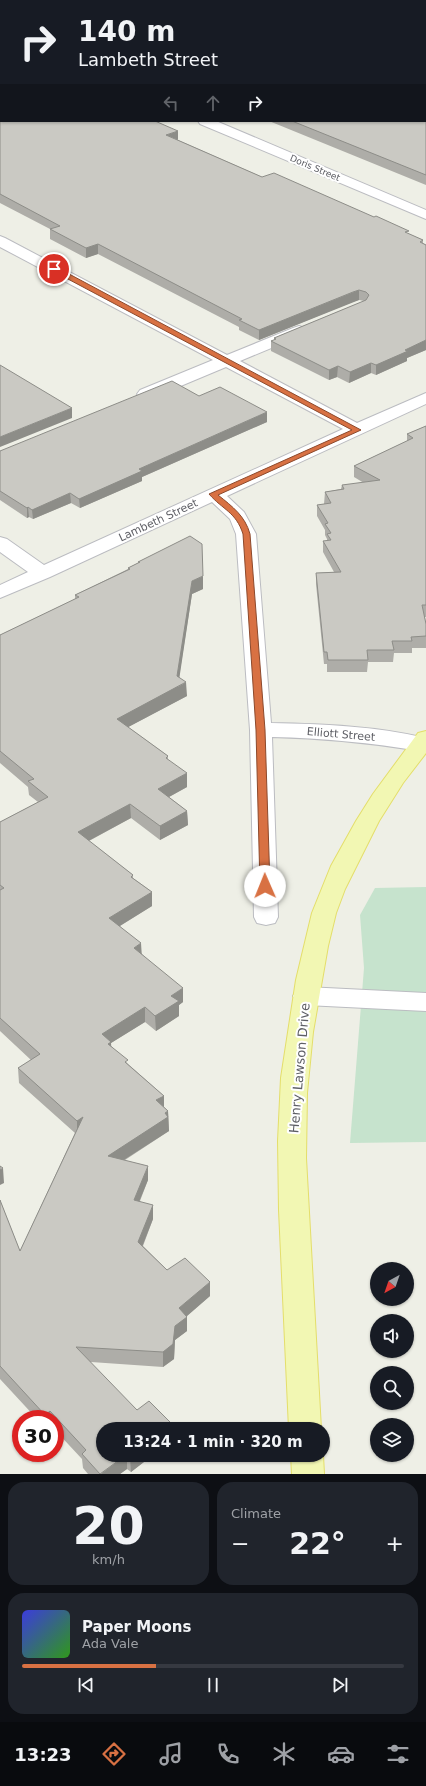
<!DOCTYPE html>
<meta charset="utf-8">
<style>
body{margin:0;font-family:"DejaVu Sans",sans-serif;background:#20242c;color:#f1f3f6;height:100vh;display:flex;flex-direction:column;font-size:15px;white-space:nowrap}
*{box-sizing:border-box;margin:0}
p{font-size:13px;color:#9ea1a6}
.icon{flex:none;width:22px;height:22px;fill:none;stroke:currentColor;stroke-width:2;stroke-linecap:round;stroke-linejoin:round}
.map{position:relative;height:1474px;overflow:hidden}
.sheet{display:flex;flex-direction:column;gap:8px;padding:8px;background:#0d0f14;flex:1}
.sheet>*{flex:none}
.guide{position:absolute;left:0px;top:0px;width:426px;height:122px;box-shadow:0 1px 3px #0004;background:#171b24;color:#f1f3f6;overflow:hidden}
.needle{width:26px;rotate:220deg}
.tools{position:absolute;left:370px;top:1262px;display:grid;gap:8px}
.tools a{display:grid;place-items:center;width:44px;height:44px;border-radius:50%;background:#171b24;box-shadow:0 1px 3px #0004;font-size:20px}
.speed{position:absolute;left:12px;top:1410px;display:flex;gap:8px;font-size:20px;font-weight:700;text-align:center}
.speed>*{display:grid;place-content:center;width:52px;height:52px;border-radius:50%;background:#171b24;box-shadow:0 1px 3px #0004;line-height:1}
.speed .limit{border:6px solid #d22;background:#fff;color:#111}
.pin{position:absolute;display:grid;place-items:center;width:34px;height:34px;color:#fff;margin:-17px;border:2px solid #fff;border-radius:50%;box-shadow:0 1px 4px #0007}
.me{position:absolute;width:44px;margin:-22px;rotate:359deg;stroke-linejoin:round;filter:drop-shadow(0 0 3px #0008)}
.turn{display:flex;align-items:center;gap:14px;height:84px;padding:0 12px;font-size:18px}
.turn .icon{width:52px;height:52px;stroke-width:2.5}
.turn b{display:block;font-size:28px;line-height:34px}
.lanes{display:flex;align-items:center;height:38px;padding:0 12px;background:#0003;justify-content:center;gap:20px;direction:ltr}
.lanes .off{opacity:.35}
.big{font-size:30px;font-weight:800;line-height:1.1}
.sheet .widget{flex:1;display:flex;flex-direction:column;justify-content:center;gap:6px;min-width:0;padding:0 14px;border-radius:16px;background:#20242c}
.sheet .dial{align-items:center;gap:0}
.dial b{font-size:52px;line-height:1}
.song{display:flex;align-items:center;gap:12px}
.cover{width:48px;height:48px;border-radius:6px;background:linear-gradient(135deg,hsl(240 70% 55%),hsl(110 70% 35%))}
.played{height:4px;border-radius:2px;background:linear-gradient(90deg,#d87143 35%,#363941 35%)}
.keys{display:flex;justify-content:space-around;direction:ltr}
.heat{display:flex;justify-content:space-between;align-items:center;font-size:22px;direction:ltr}
.sheet .tiles{flex:1;display:grid;gap:8px;grid-template-columns:1fr 1fr}
.widget:last-child{grid-column:span 2}
.trip{position:absolute;left:96px;top:1422px;width:234px;height:40px;border-radius:20px;background:#171b24;box-shadow:0 1px 3px #0004;font-weight:800;line-height:40px;text-align:center}
.tab-bar{display:flex;height:64px;justify-content:space-around;align-items:center;background:#090b0e;color:#9ea1a6}
.tab-bar .icon{width:28px;height:28px}
.tab-bar .current{color:#d87143}
.tab-bar b{font-size:18px;color:#f1f3f6}
.map>svg:first-child{display:block}
</style>
<div class="map">
<svg width="426" height="1474" viewBox="0 0 426 1474">
<rect width="100%" height="100%" fill="#eeefe6"/>
<!-- green -->
<path fill="#c6e3cd" d="M 426,887 L 426,1142 L 350,1143 L 364,968 L 360,915 L 375,888 Z"/>
<g fill="none" stroke-linecap="round" stroke-linejoin="round">
<defs>
<path id="minor" d="M 0,30 L 1,30 L 1,38 L 0,38 Z
M 198,121 L 216,121 L 426,210 L 426,219 L 200,124 Z
M 0,236 L 5,238 L 227,355 L 293,328 L 299,326 L 305,328 L 307,331 L 305,334 L 240,361 L 357,423 L 426,393 L 426,404 L 227,496 L 244,512 L 256,534 L 271,723 C 323,724 376,726 426,738 L 426,750 L 421,751 C 371,743 323,738 272,737 L 278,917 L 275,923 L 266,925 L 257,923 L 254,917 L 250,730 L 236,534 L 230,519 L 212,502 L 50,577 L 0,598 L 0,585 L 28,572 L 0,552 L 0,537 L 7,539 L 44,565 L 343,429 L 226,367 L 152,398 L 146,399 L 140,398 L 137,394 L 140,390 L 213,360 L 0,247 Z
M 306,987 L 426,993 L 426,1011 L 306,1005 L 297,1002 L 293,996 L 297,990 Z"/>
<path id="major" d="M 243,0 L 256,0 L 257,1 L 244,1 Z
M 425,87 L 426,87 L 426,95 L 425,95 Z
M 426,731 L 426,753 L 403,783 L 379,821 L 345,889 L 336,913 L 328,946 L 313,1032 L 307,1093 L 306,1158 L 321,1429 L 289,1429 L 279,1210 L 278,1141 L 281,1078 L 296,980 L 312,913 L 331,866 L 356,821 L 373,794 L 418,733 Z
M 291,1455 L 323,1455 L 324,1474 L 292,1474 Z"/>
</defs>
<!-- minor casing -->
<use href="#minor" stroke="#bbbcc1" stroke-width="2"/>
<!-- major casing -->
<use href="#major" stroke="#e4de6a" stroke-width="2"/>
<!-- path -->
<path stroke="#9fc4b2" stroke-width="1.5" stroke-dasharray="2.5 1" stroke-linecap="butt" d="M 277,0 L 279,1
M 421,1 L 425,0"/>
<!-- minor -->
<use href="#minor" fill="#fff" fill-rule="evenodd"/>
<!-- major -->
<use href="#major" fill="#f2f7b3" fill-rule="evenodd"/>
</g>
<!-- wall -->
<path fill="#aeada8" d="M 0,0 L 1,1 L 1,13 L 0,12 Z
M 0,54 L 178,140 L 262,177 L 409,234 L 423,240 L 423,243 L 426,245 L 426,350 L 407,358 L 407,361 L 376,375 L 371,373 L 349,383 L 337,377 L 329,380 L 271,351 L 271,341 L 274,340 L 274,338 L 364,301 L 359,300 L 352,302 L 259,340 L 239,330 L 239,327 L 98,254 L 86,258 L 50,239 L 50,229 L 0,203 Z
M 426,112 L 426,185 L 269,121 L 425,121 Z
M 199,396 L 267,422 L 142,477 L 142,481 L 80,508 L 71,503 L 33,519 L 29,517 L 27,518 L 0,500 L 0,451 Z
M 426,426 L 426,617 L 425,617 L 426,624 L 426,648 L 412,648 L 412,653 L 394,653 L 393,662 L 368,662 L 367,672 L 327,672 L 327,664 L 324,664 L 316,584 L 316,573 L 334,572 L 323,552 L 323,541 L 327,541 L 327,539 L 325,535 L 325,530 L 317,516 L 317,505 L 324,504 L 325,492 L 341,489 L 342,485 L 364,483 L 354,477 L 354,466 L 407,441 L 407,434 Z
M 138,562 L 203,589 L 192,594 L 179,677 L 187,696 L 128,727 L 168,756 L 168,760 L 187,787 L 169,797 L 187,811 L 188,825 L 160,840 L 131,818 L 89,841 L 133,875 L 133,878 L 152,892 L 152,906 L 120,926 L 142,954 L 183,1002 L 179,1005 L 179,1016 L 156,1031 L 145,1022 L 111,1043 L 111,1046 L 128,1064 L 164,1096 L 164,1107 L 168,1111 L 169,1131 L 125,1160 L 148,1180 L 140,1201 L 153,1219 L 143,1246 L 167,1270 L 210,1296 L 187,1316 L 187,1331 L 175,1340 L 174,1359 L 163,1367 L 91,1362 L 103,1455 L 153,1455 L 131,1472 L 127,1469 L 120,1474 L 88,1474 L 83,1468 L 82,1459 L 55,1430 L 55,1419 L 37,1419 L 0,1379 L 0,1200 L 20,1251 L 75,1133 L 19,1083 L 18,1068 L 31,1060 L 0,1031 L 0,822 L 38,802 L 29,795 L 28,787 L 0,763 L 0,635 L 75,599 L 75,595 L 128,569 L 128,568 L 138,563 Z"/>
<!-- shaded-wall -->
<path fill="#8d8d88" d="M 178,131 L 178,140 L 166,135 Z
M 98,244 L 98,254 L 86,258 L 86,248 Z
M 359,290 L 359,300 L 259,340 L 259,330 Z
M 426,340 L 426,350 L 407,358 L 407,361 L 376,375 L 376,365 L 405,350 Z
M 371,363 L 371,373 L 349,383 L 350,372 Z
M 338,366 L 337,377 L 329,380 L 329,370 Z
M 72,408 L 72,418 L 0,447 L 0,437 Z
M 267,412 L 267,422 L 142,477 L 142,481 L 80,508 L 79,499 L 139,469 Z
M 70,493 L 71,503 L 33,519 L 32,510 Z
M 28,507 L 29,517 L 27,518 L 27,508 Z
M 203,576 L 203,589 L 192,594 L 178,687 L 186,682 L 187,696 L 117,733 L 117,719 L 177,676 L 192,581 Z
M 187,773 L 187,787 L 158,803 L 158,789 Z
M 130,804 L 131,818 L 79,846 L 78,832 Z
M 187,811 L 188,825 L 160,840 L 160,826 Z
M 152,892 L 152,906 L 110,932 L 109,918 Z
M 141,943 L 142,958 L 134,948 Z
M 183,988 L 183,1002 L 179,1005 L 179,1016 L 156,1031 L 155,1016 L 171,996 Z
M 145,1007 L 145,1022 L 111,1043 L 112,1057 L 102,1034 Z
M 164,1096 L 164,1110 L 156,1100 Z
M 168,1111 L 169,1131 L 108,1170 L 108,1156 Z
M 83,1117 L 77,1135 L 77,1121 Z
M 148,1166 L 148,1180 L 134,1214 L 134,1200 Z
M 3,1168 L 4,1183 L 0,1185 L 0,1170 Z
M 153,1205 L 153,1219 L 138,1257 L 138,1242 Z
M 210,1282 L 210,1296 L 180,1322 L 187,1317 L 187,1331 L 175,1340 L 174,1359 L 163,1367 L 163,1352 L 175,1326 L 179,1308 Z
M 50,1411 L 50,1419 L 46,1419 L 45,1415 Z
M 173,1425 L 173,1429 L 167,1429 Z
M 126,1455 L 127,1455 L 127,1469 L 120,1474 L 101,1474 Z
M 134,1455 L 153,1455 L 131,1472 L 130,1458 Z"/>
<!-- building -->
<path fill="#cac9c3" stroke="#8d8d88" d="M 0,0 L 206,0 L 208,1 L 1,1 L 1,5 L 0,5 Z
M 0,54 L 1,55 L 1,121 L 155,121 L 178,131 L 166,135 L 262,177 L 274,173 L 374,217 L 376,216 L 409,231 L 405,232 L 423,240 L 420,242 L 426,245 L 426,340 L 405,350 L 408,351 L 376,365 L 371,363 L 350,372 L 338,366 L 329,370 L 271,341 L 276,339 L 274,338 L 366,300 L 369,295 L 366,292 L 359,290 L 353,292 L 259,330 L 239,320 L 242,319 L 98,244 L 86,248 L 50,229 L 60,226 L 0,194 Z
M 425,111 L 426,112 L 426,175 L 292,121 L 425,121 Z
M 0,365 L 72,408 L 0,437 Z
M 172,381 L 199,396 L 220,387 L 267,412 L 139,469 L 142,471 L 79,499 L 70,493 L 32,510 L 28,507 L 27,508 L 0,491 L 0,451 Z
M 426,426 L 426,605 L 422,605 L 426,624 L 426,636 L 411,637 L 412,641 L 392,641 L 394,650 L 367,650 L 368,660 L 328,660 L 327,652 L 324,652 L 316,573 L 341,572 L 323,541 L 331,540 L 327,534 L 331,533 L 325,524 L 328,523 L 317,505 L 331,503 L 325,492 L 344,489 L 342,485 L 380,480 L 354,466 L 413,438 L 407,434 Z
M 190,536 L 202,544 L 203,576 L 192,581 L 177,676 L 186,682 L 117,719 L 168,756 L 166,758 L 187,773 L 158,789 L 187,811 L 160,826 L 130,804 L 78,832 L 133,875 L 131,877 L 152,892 L 109,918 L 141,943 L 134,948 L 183,988 L 171,996 L 179,1001 L 155,1016 L 145,1007 L 102,1034 L 111,1042 L 108,1044 L 128,1060 L 125,1062 L 164,1096 L 156,1100 L 168,1111 L 165,1113 L 168,1117 L 108,1156 L 148,1166 L 134,1200 L 153,1205 L 138,1242 L 167,1270 L 185,1258 L 210,1282 L 179,1308 L 187,1317 L 175,1326 L 173,1344 L 163,1352 L 76,1347 L 137,1410 L 149,1401 L 173,1425 L 167,1429 L 103,1429 L 103,1455 L 126,1455 L 100,1474 L 82,1454 L 86,1450 L 50,1411 L 45,1415 L 0,1366 L 0,1200 L 20,1251 L 83,1117 L 77,1121 L 18,1068 L 40,1054 L 0,1018 L 0,890 L 4,888 L 0,885 L 0,822 L 48,797 L 28,781 L 34,779 L 0,751 L 0,635 L 79,597 L 75,595 L 130,569 L 128,568 L 140,562 L 138,562 Z
M 0,1166 L 3,1168 L 0,1170 Z
M 128,1455 L 134,1455 L 130,1458 Z"/>
<!-- route -->
<path fill="#d87143" stroke="#8c492c" d="M 51,267 L 56,267 L 361,430 L 218,495 C 233,507 245,516 250,534 L 265,730 L 270,886 L 269,888 L 262,888 L 260,886 L 256,730 L 243,534 C 236,512 223,510 209,494 L 352,430 L 51,270 Z"/>
<g text-anchor="middle" stroke-width="4" stroke-linejoin="round" paint-order="stroke">
<!-- far-street labels -->
<g font-size="9" fill="#5e5f65" stroke="#fff">
<text transform="translate(315 168) rotate(23)" y="3">Doris Street</text>
</g>
<!-- street labels -->
<g font-size="11" fill="#5e5f65" stroke="#fff">
<text transform="translate(158 520) rotate(-25)" y="4">Lambeth Street</text>
<text transform="translate(341 734) rotate(5)" y="4">Elliott Street</text>
</g>
<!-- near-street labels -->
<g font-size="13" fill="#5e5f65" stroke="#fff">
<text transform="translate(299 1068) rotate(-85)" y="5">Henry Lawson Drive</text>
</g>
</g>
</svg>
<div class="tools">
<a><svg class="needle" viewBox="-14 -14 28 28"><path d="M0-13l5 13h-10z" fill="#e53935"/><path d="M0 13l5-13h-10z" fill="#9ea1a6"/></svg></a>
<a><svg class="icon" aria-label="sound" viewBox="0 0 24 24"><path d="M4 9h4l5-4v14l-5-4H4zM17 9q2 3 0 6"/></svg></a>
<a><svg class="icon" aria-label="search" viewBox="0 0 24 24"><circle cx="10" cy="10" r="6"/><path d="M15 15l6 6"/></svg></a>
<a><svg class="icon" aria-label="layers" viewBox="0 0 24 24"><path d="M12 4l9 5-9 5-9-5zM3 14l9 5 9-5"/></svg></a>
</div>
<div class="speed"><div class="limit">30</div></div>
<div class="pin" style="left:54px;top:269px;background:#d93025"><svg class="icon" aria-label="arrive" viewBox="0 0 24 24"><path d="M6 21V4h12l-3 4 3 4H6"/></svg></div>
<svg class="me" style="left:265px;top:886px" viewBox="-20 -20 40 40"><circle r="19" fill="#fff"/><path d="M0-13L10 11 0 6-10 11z" fill="#d87143"/></svg>
<div class="trip">13:24 · 1 min · 320 m</div>
<div class="guide">
<div class="turn"><svg class="icon" aria-label="right" viewBox="0 0 24 24"><path d="M7 20v-9h11M14 6l5 5-5 5"/></svg><div><b>140 m</b>Lambeth Street</div></div>
<div class="lanes"><svg class="icon off" aria-label="left" viewBox="0 0 24 24"><path d="M17 20v-9H6M10 6l-5 5 5 5"/></svg><svg class="icon off" aria-label="ahead" viewBox="0 0 24 24"><path d="M12 20V5M6 11l6-6 6 6"/></svg><svg class="icon" aria-label="right" viewBox="0 0 24 24"><path d="M7 20v-9h11M14 6l5 5-5 5"/></svg></div>
</div>
</div>
<section class="sheet">
<div class="tiles">
<div class="widget dial"><b>20</b><p>km/h</p></div>
<div class="widget"><p>Climate</p>
<div class="heat"><a>−</a><b class="big">22°</b><a>+</a></div>
</div>
<div class="widget">
<div class="song"><i class="cover"></i><div><b>Paper Moons</b><p>Ada Vale</p></div></div>
<div class="played"></div>
<div class="keys"><svg class="icon" aria-label="previous" viewBox="0 0 24 24"><path d="M18 5L8 12l10 7zM5 5v14"/></svg><svg class="icon" aria-label="pause" viewBox="0 0 24 24"><path d="M8 5v14M16 5v14"/></svg><svg class="icon" aria-label="next" viewBox="0 0 24 24"><path d="M6 5l10 7-10 7zM19 5v14"/></svg></div>
</div>
</div>
</section>
<nav class="tab-bar">
<b>13:23</b>
<svg class="icon current" aria-label="directions" viewBox="0 0 24 24"><path d="M12 3l9 9-9 9-9-9zM9 14v-3h6M13 9l2 2-2 2"/></svg>
<svg class="icon" aria-label="music" viewBox="0 0 24 24"><path d="M9 18V5l10-2v13"/><circle cx="6" cy="18" r="3"/><circle cx="16" cy="16" r="3"/></svg>
<svg class="icon" aria-label="phone" viewBox="0 0 24 24"><path d="M5 4h4l2 5-3 2q2 4 5 5l2-3 5 2v4C11 20 4 13 5 4z"/></svg>
<svg class="icon" aria-label="climate" viewBox="0 0 24 24"><path d="M12 3v18M4 7l16 10M4 17L20 7"/></svg>
<svg class="icon" aria-label="car" viewBox="0 0 24 24"><path d="M5 17H2v-5l4-1 3-4h7l3 4 3 1v5h-3M9 17h6M6 11h13"/><circle cx="7" cy="17" r="2"/><circle cx="17" cy="17" r="2"/></svg>
<svg class="icon" aria-label="filters" viewBox="0 0 24 24"><path d="M4 7h16M4 17h16"/><circle cx="9" cy="7" r="2"/><circle cx="15" cy="17" r="2"/></svg>
</nav>
